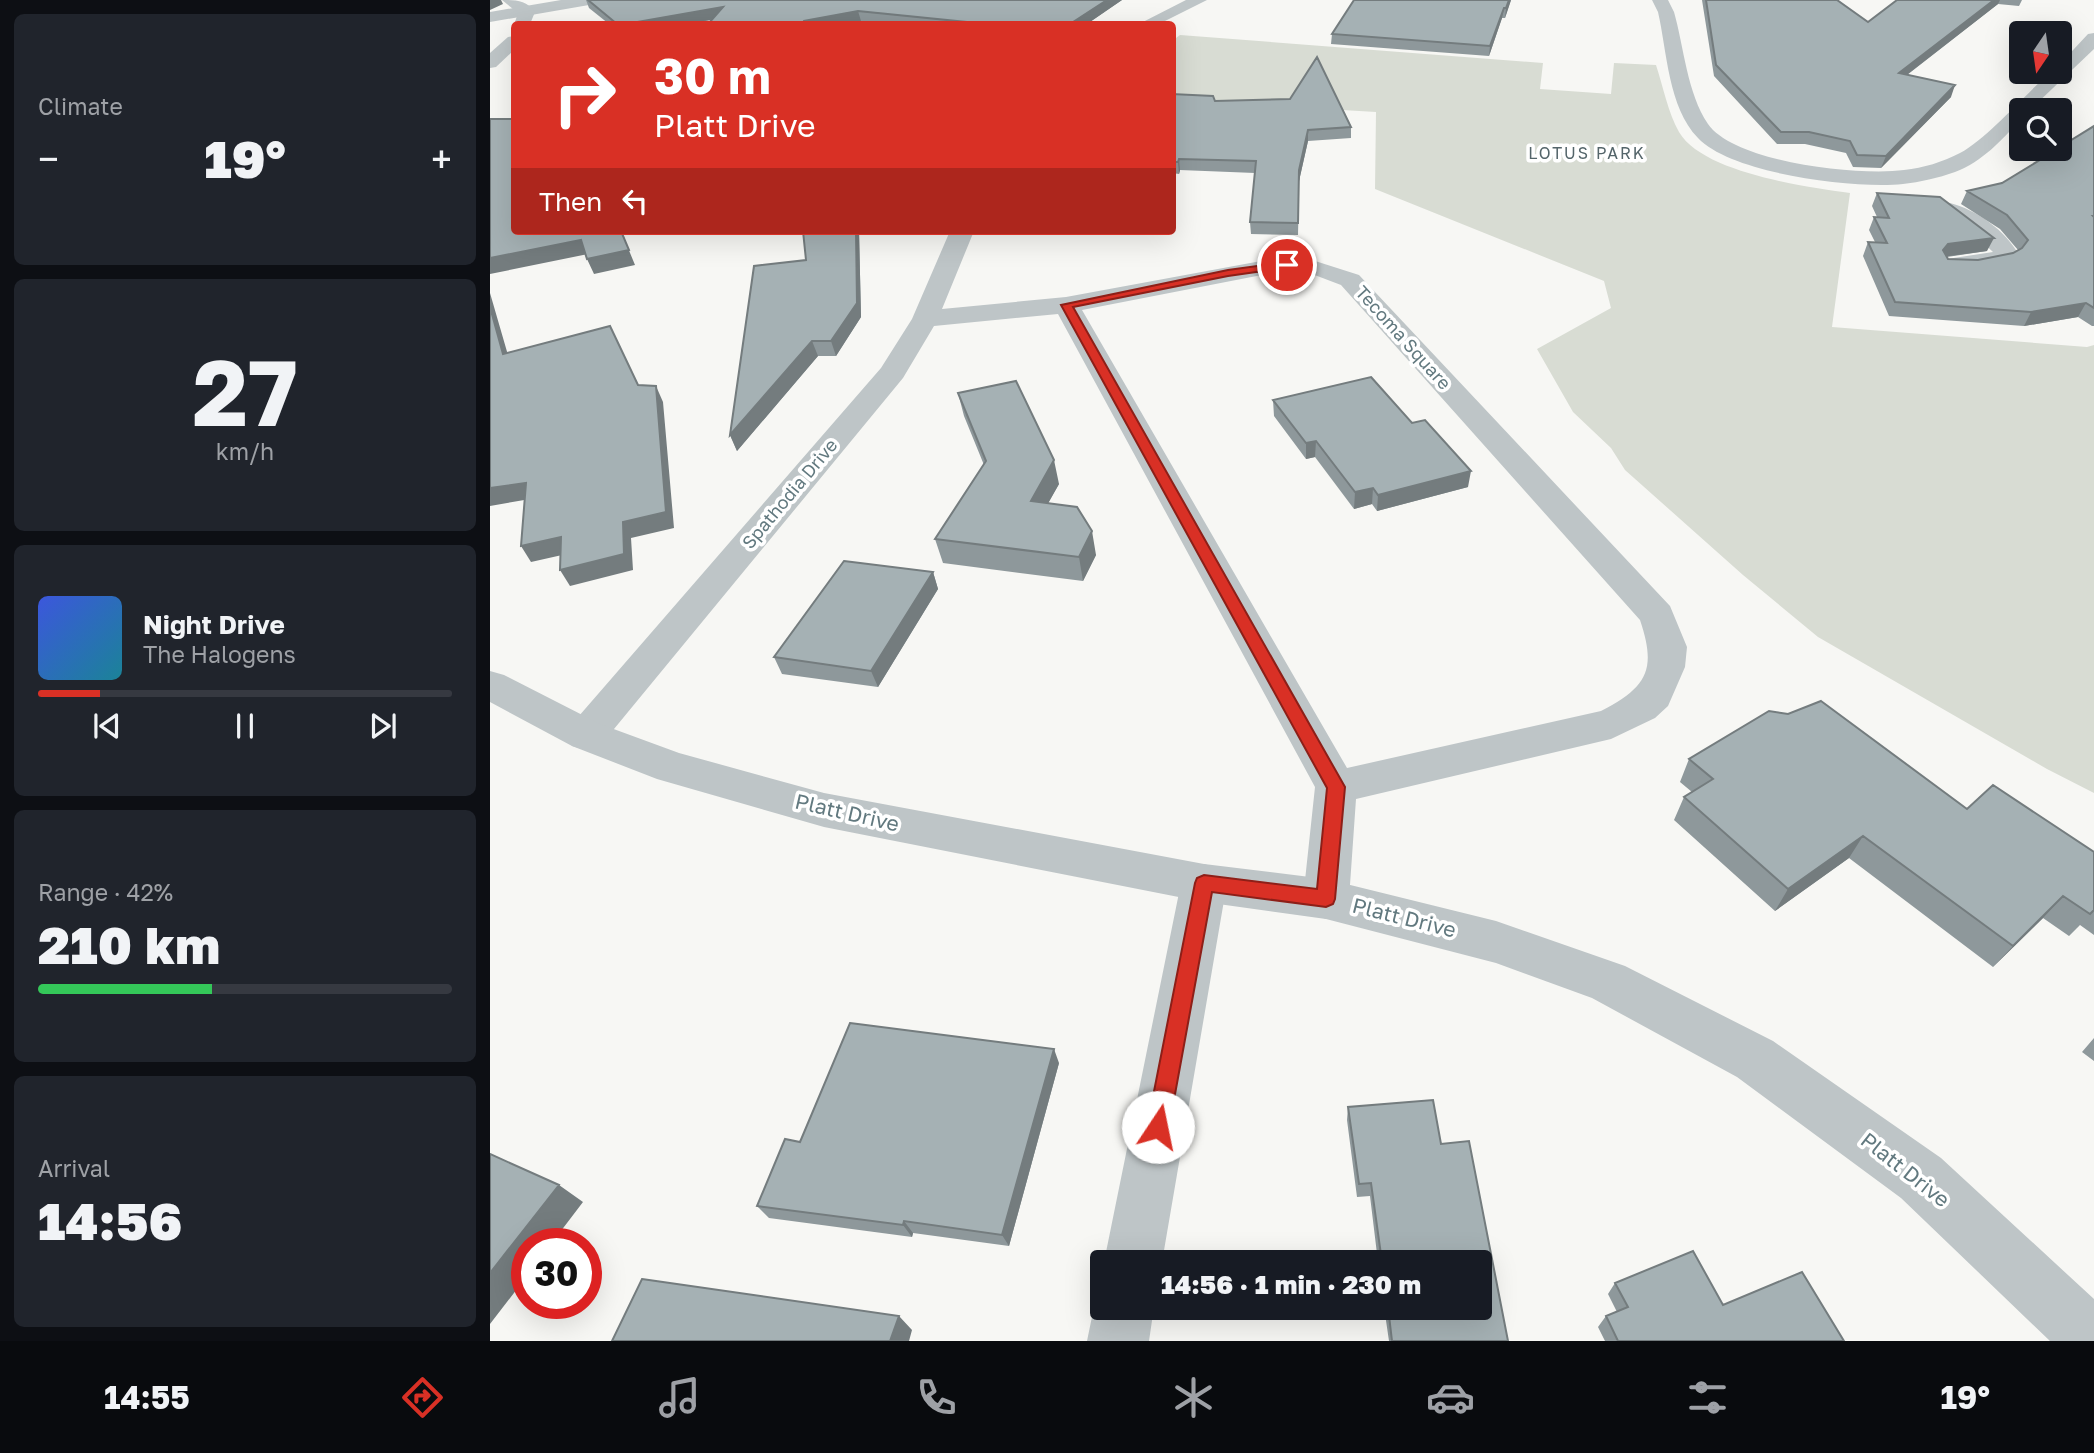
<!DOCTYPE html>
<meta charset="utf-8">
<style>
body{margin:0;font-family:"Golos Text",sans-serif;background:#20242c;color:#f1f3f6;height:100vh;display:flex;flex-direction:column;font-size:26px;white-space:nowrap}
*{box-sizing:border-box;margin:0}
p{font-size:23px;color:#9ea1a6}
.icon{flex:none;width:38px;height:38px;fill:none;stroke:currentColor;stroke-width:2;stroke-linecap:round;stroke-linejoin:round}
.map{position:relative;flex:1;overflow:hidden}
.side{display:flex;flex-direction:column;gap:14px;padding:14px;background:#0d0f14;width:490px}
.side>*{flex:none}
.hud{position:absolute;left:21px;top:21px;width:665px;height:214px;border-radius:7px;box-shadow:0 7px 28px #0002;background:#d93025;color:#fff;overflow:hidden}
.needle{width:46px;rotate:193deg}
.buttons{position:absolute;left:1519px;top:21px;display:grid;gap:14px}
.buttons a{display:grid;place-items:center;width:63px;height:63px;border-radius:7px;background:#171b24;box-shadow:0 7px 28px #0002;font-size:35px}
.speed{position:absolute;left:21px;top:1228px;display:flex;gap:14px;font-size:35px;font-weight:700;text-align:center}
.speed>*{display:grid;place-content:center;width:91px;height:91px;border-radius:50%;background:#171b24;box-shadow:0 7px 28px #0002;line-height:1}
.speed .limit{border:10px solid #d22;background:#fff;color:#111}
.pin{position:absolute;display:grid;place-items:center;width:60px;height:60px;color:#fff;margin:-30px;border:4px solid #fff;border-radius:50%;box-shadow:0 2px 7px #0007}
.me{position:absolute;width:77px;margin:-38px;rotate:11deg;stroke-linejoin:round;filter:drop-shadow(0 0 5px #0008)}
.turn{display:flex;align-items:center;gap:24px;height:147px;padding:0 28px;font-size:32px}
.turn .icon{width:91px;height:91px;stroke-width:2.5}
.turn b{display:block;font-size:49px;line-height:60px}
.then{display:flex;align-items:center;height:66px;padding:0 28px;background:#0003;gap:14px;font-size:26px}
.big{font-size:52px;font-weight:800;line-height:1.1}
.side .card{flex:1;display:flex;flex-direction:column;justify-content:center;gap:10px;min-width:0;padding:0 24px;border-radius:10px;background:#20242c}
.side .dial{align-items:center;gap:0}
.dial b{font-size:91px;line-height:1}
.song{display:flex;align-items:center;gap:21px}
.cover{width:84px;height:84px;border-radius:10px;background:linear-gradient(135deg,hsl(230 70% 55%),hsl(190 70% 35%))}
.played{height:7px;border-radius:4px;background:linear-gradient(90deg,#d93025 15%,#363941 15%)}
.keys{display:flex;justify-content:space-around;direction:ltr}
.heat{display:flex;justify-content:space-between;align-items:center;font-size:38px;direction:ltr}
.charge{height:10px;border-radius:5px;background:linear-gradient(90deg,#34c759 42%,#363941 0)}
.trip{position:absolute;left:600px;top:1250px;width:402px;height:70px;border-radius:7px;background:#171b24;box-shadow:0 7px 28px #0002;font-weight:800;line-height:70px;text-align:center}
.dock{display:flex;height:112px;justify-content:space-around;align-items:center;background:#090b0e;color:#9ea1a6}
.dock .icon{width:49px;height:49px}
.dock .current{color:#d93025}
.dock b{font-size:32px;color:#f1f3f6}
main{display:flex;flex:1;min-height:0}
.map>svg:first-child{display:block}
</style>
<main>
<section class="side">
<div class="card"><p>Climate</p>
<div class="heat"><a>−</a><b class="big">19°</b><a>+</a></div>
</div>
<div class="card dial"><b>27</b><p>km/h</p></div>
<div class="card">
<div class="song"><i class="cover"></i><div><b>Night Drive</b><p>The Halogens</p></div></div>
<div class="played"></div>
<div class="keys"><svg class="icon" aria-label="previous" viewBox="0 0 24 24"><path d="M18 5L8 12l10 7zM5 5v14"/></svg><svg class="icon" aria-label="pause" viewBox="0 0 24 24"><path d="M8 5v14M16 5v14"/></svg><svg class="icon" aria-label="next" viewBox="0 0 24 24"><path d="M6 5l10 7-10 7zM19 5v14"/></svg></div>
</div>
<div class="card"><p>Range · 42%</p><b class="big">210 km</b><div class="charge"></div></div>
<div class="card"><p>Arrival</p><b class="big">14:56</b></div>
</section>
<div class="map">
<svg width="1604" height="1341" viewBox="0 0 1604 1341">
<rect width="100%" height="100%" fill="#f7f7f4"/>
<!-- green -->
<path fill="#d8dcd3" d="M 690,35 L 1053,63 L 1050,89 L 1121,94 L 1124,63 L 1166,65 C 1173,86 1178,113 1189,132 C 1213,173 1317,187 1360,193 L 1342,327 L 1597,347 L 1604,345 L 1604,793 L 1557,769 L 1328,637 L 1253,575 L 1135,470 L 1121,448 L 1083,412 L 1047,349 L 1121,308 L 1114,281 L 885,189 L 886,112 L 683,100 L 682,41 Z"/>
<g fill="none" stroke-linecap="round" stroke-linejoin="round">
<!-- minor -->
<path fill="#bec5c7" fill-rule="evenodd" d="M 71,0 L 107,0 L 99,5 L 0,22 L 0,12 Z
M 696,0 L 717,0 L 669,24 L 649,24 Z
M 1162,0 L 1178,0 L 1184,12 C 1194,47 1197,93 1218,124 C 1245,163 1370,176 1414,170 C 1434,168 1452,162 1470,153 C 1498,138 1535,94 1561,72 L 1570,72 L 1570,64 L 1598,34 L 1604,33 L 1604,49 L 1540,110 L 1531,110 L 1531,119 C 1512,140 1492,162 1465,172 C 1448,178 1430,182 1413,184 C 1364,189 1242,174 1208,138 C 1178,107 1177,51 1168,12 Z
M 1460,203 C 1487,210 1516,231 1529,255 C 1518,272 1475,274 1457,269 L 1454,264 L 1457,259 L 1503,252 L 1484,234 L 1452,215 L 1449,210 L 1452,205 Z
M 460,231 L 484,231 L 452,309 L 576,297 L 782,259 L 822,260 L 869,275 L 1180,606 L 1197,647 L 1195,667 L 1178,706 L 1165,718 L 1121,739 L 866,799 L 859,899 L 852,913 L 836,919 L 820,913 L 813,899 L 825,787 L 568,314 L 444,326 L 413,378 L 110,746 L 96,750 L 82,746 L 76,735 L 82,724 L 391,368 L 422,319 ZM 782,273 L 822,274 L 851,285 L 1150,620 C 1167,670 1157,687 1111,711 L 857,768 L 592,310 Z
M 714,864 L 730,869 L 737,883 L 672,1262 L 614,1262 L 691,883 L 698,869 Z
M 612,1286 L 612,1307 L 664,1307 L 659,1341 L 597,1341 L 604,1307 Z"/>
<!-- tertiary -->
<path fill="#bec5c7" fill-rule="evenodd" d="M 12,0 C 26,0 36,0 45,12 L 40,24 L 24,25 L 28,13 Z
M 24,36 L 24,50 L 6,67 L 0,68 L 0,53 L 18,37 Z
M 0,671 L 14,675 L 110,724 L 189,753 L 334,793 L 714,864 L 836,879 L 1006,921 L 1135,966 L 1283,1041 L 1451,1158 L 1604,1299 L 1604,1341 L 1560,1341 L 1411,1198 L 1247,1077 L 1102,998 L 1006,963 L 836,919 L 714,902 L 334,827 L 167,779 L 82,746 L 0,702 Z"/>
</g>
<!-- wall -->
<path fill="#8e989b" d="M 96,0 L 632,0 L 597,24 L 403,24 L 371,21 L 353,24 L 218,24 L 222,20 L 196,24 L 119,24 L 99,8 Z
M 1021,0 L 1015,18 L 1012,18 L 999,56 L 841,44 L 842,34 Z
M 1212,0 L 1347,0 L 1378,22 L 1407,0 L 1532,0 L 1529,6 L 1508,4 L 1417,75 L 1461,97 L 1391,168 L 1363,167 L 1356,153 L 1315,144 L 1287,144 L 1224,76 Z
M 682,94 L 725,101 L 861,127 L 861,138 L 818,141 L 809,181 L 808,235 L 761,234 L 760,222 L 765,173 L 690,170 L 689,174 L 682,173 Z
M 1604,126 L 1604,326 L 1602,326 L 1588,317 L 1534,326 L 1399,316 L 1373,256 L 1378,242 L 1385,242 L 1379,230 L 1384,217 L 1387,217 L 1382,206 L 1387,193 L 1497,251 L 1457,257 L 1458,259 L 1488,260 L 1523,253 L 1528,250 L 1510,229 L 1471,204 L 1477,191 L 1512,183 Z
M 313,231 L 369,231 L 371,317 L 346,356 L 328,356 L 247,451 L 240,435 L 316,260 Z
M 468,393 L 569,484 L 558,503 L 606,555 L 593,581 L 453,563 L 445,539 L 494,465 L 474,416 Z
M 783,400 L 978,487 L 887,511 L 882,504 L 864,509 L 825,457 L 816,459 L 784,416 Z
M 443,572 L 448,589 L 388,687 L 292,674 L 284,657 Z
M 1199,759 L 1477,809 L 1604,852 L 1604,935 L 1590,925 L 1579,936 L 1553,918 L 1503,967 L 1359,858 L 1285,911 L 1184,820 L 1194,797 L 1202,792 L 1190,782 Z
M 1604,1038 L 1604,1061 L 1592,1052 Z
M 569,1063 L 519,1246 L 423,1233 L 422,1237 L 279,1218 L 267,1206 L 310,1142 Z
M 858,1107 L 951,1144 L 1018,1341 L 899,1341 L 894,1307 L 990,1307 L 990,1262 L 888,1262 L 880,1196 L 867,1197 L 857,1120 Z
M 1125,1283 L 1233,1305 L 1354,1341 L 1115,1341 L 1108,1327 L 1116,1316 L 1127,1312 L 1118,1294 Z"/>
<!-- shaded-wall -->
<path fill="#747c7e" d="M 0,0 L 11,0 L 13,4 L 0,10 Z
M 617,0 L 632,0 L 597,24 L 580,24 Z
M 1019,0 L 1021,0 L 1015,18 L 1016,8 Z
M 1504,0 L 1510,0 L 1508,4 L 1405,84 L 1409,73 Z
M 233,7 L 237,17 L 196,24 L 136,24 Z
M 1014,8 L 1012,18 L 999,56 L 1000,46 Z
M 368,11 L 371,21 L 353,24 L 312,24 L 314,21 Z
M 1465,85 L 1461,97 L 1391,168 L 1396,156 Z
M 818,130 L 818,141 L 809,181 L 808,235 L 809,170 Z
M 689,159 L 690,170 L 689,174 L 688,162 Z
M 131,231 L 145,265 L 104,274 L 97,259 Z
M 366,231 L 369,231 L 371,317 L 346,356 L 341,341 Z
M 1504,238 L 1497,251 L 1452,257 L 1453,250 L 1458,244 Z
M 91,240 L 98,254 L 0,274 L 0,258 Z
M 0,293 L 22,369 L 13,354 L 0,307 Z
M 1596,303 L 1588,317 L 1534,326 L 1541,312 Z
M 322,341 L 328,356 L 247,451 L 240,435 Z
M 166,386 L 173,402 L 184,528 L 141,538 L 143,570 L 80,586 L 70,570 Z
M 826,441 L 825,457 L 816,459 L 816,443 Z
M 564,460 L 569,484 L 546,525 L 541,501 Z
M 981,471 L 978,487 L 887,511 L 888,495 Z
M 36,483 L 46,498 L 0,506 L 0,488 Z
M 883,488 L 882,504 L 864,509 L 865,492 Z
M 602,531 L 606,555 L 593,581 L 589,557 Z
M 71,537 L 81,553 L 41,562 L 31,546 Z
M 443,572 L 448,589 L 388,687 L 381,671 Z
M 1373,836 L 1359,858 L 1285,911 L 1298,889 Z
M 1573,896 L 1553,918 L 1503,967 L 1523,946 Z
M 564,1049 L 569,1063 L 519,1246 L 512,1235 Z
M 69,1185 L 93,1202 L 61,1244 L 37,1244 L 37,1276 L 0,1324 L 0,1273 Z
M 414,1221 L 423,1233 L 422,1237 L 413,1225 Z
M 409,1316 L 422,1330 L 419,1341 L 400,1341 Z"/>
<!-- building -->
<path fill="#a5b1b4" stroke="#747c7e" stroke-width="2" d="M 98,0 L 617,0 L 580,24 L 484,24 L 486,23 L 368,11 L 314,21 L 312,24 L 218,24 L 233,7 L 136,24 L 127,24 Z
M 864,0 L 1019,0 L 1016,8 L 1014,8 L 1000,46 L 842,34 Z
M 1216,0 L 1347,0 L 1378,22 L 1407,0 L 1504,0 L 1409,73 L 1465,85 L 1396,156 L 1367,155 L 1360,141 L 1319,132 L 1291,132 L 1226,65 Z
M 827,57 L 861,127 L 818,130 L 809,170 L 808,223 L 760,222 L 766,161 L 689,159 L 688,162 L 682,162 L 682,94 L 723,96 L 725,101 L 800,99 Z
M 0,119 L 24,119 L 24,231 L 131,231 L 139,250 L 97,259 L 91,240 L 0,258 Z
M 1604,126 L 1604,216 L 1603,216 L 1604,217 L 1604,308 L 1596,303 L 1541,312 L 1405,302 L 1378,242 L 1397,243 L 1384,217 L 1399,218 L 1387,193 L 1450,197 L 1504,238 L 1458,244 L 1453,250 L 1458,259 L 1488,260 L 1523,253 L 1532,248 L 1538,240 L 1517,215 L 1477,191 L 1512,183 L 1568,149 L 1570,149 L 1570,147 Z
M 313,231 L 366,231 L 367,303 L 341,341 L 322,341 L 240,435 L 264,266 L 316,260 Z
M 0,307 L 13,354 L 120,326 L 148,385 L 166,386 L 176,512 L 133,522 L 134,554 L 70,570 L 71,537 L 31,546 L 36,483 L 0,488 Z
M 881,377 L 922,423 L 935,420 L 981,471 L 888,495 L 883,488 L 865,492 L 826,441 L 816,443 L 783,400 Z
M 526,381 L 564,460 L 541,501 L 587,507 L 602,531 L 589,557 L 445,539 L 496,461 L 468,393 Z
M 354,561 L 443,572 L 381,671 L 284,657 Z
M 1331,701 L 1477,809 L 1503,785 L 1604,852 L 1604,910 L 1600,914 L 1573,896 L 1523,946 L 1373,836 L 1298,889 L 1194,797 L 1223,779 L 1199,759 L 1279,711 L 1298,714 Z
M 360,1023 L 564,1049 L 512,1235 L 414,1221 L 413,1225 L 267,1206 L 295,1139 L 310,1142 Z
M 943,1100 L 951,1144 L 979,1141 L 1018,1341 L 902,1341 L 898,1307 L 990,1307 L 990,1262 L 892,1262 L 881,1183 L 869,1184 L 858,1107 Z
M 0,1154 L 69,1185 L 0,1273 Z
M 1203,1251 L 1233,1305 L 1312,1272 L 1354,1341 L 1128,1341 L 1116,1316 L 1138,1307 L 1125,1283 Z
M 152,1279 L 409,1316 L 400,1341 L 122,1341 Z"/>
<!-- route -->
<path fill="#d93025" stroke="#8d1f18" stroke-width="2" d="M 797,262 L 801,263 L 801,267 L 738,276 L 583,307 L 855,787 L 845,899 L 843,904 L 836,907 L 722,892 L 679,1127 L 676,1135 L 668,1138 L 660,1135 L 657,1127 L 705,883 L 707,878 L 714,875 L 827,889 L 837,788 L 571,305 L 738,270 Z"/>
<g text-anchor="middle" stroke-width="7" stroke-linejoin="round" paint-order="stroke">
<!-- far-neighbourhood labels -->
<g font-size="16" letter-spacing="2" fill="#54656a" stroke="#fff">
<text x="1097" y="159">LOTUS PARK</text>
</g>
<!-- street labels -->
<g font-size="18" fill="#62797f" stroke="#fff">
<text transform="translate(913 338) rotate(48)" y="6">Tecoma Square</text>
<text transform="translate(300 494) rotate(-50)" y="6">Spathodia Drive</text>
</g>
<!-- near-street labels -->
<g font-size="21" fill="#62797f" stroke="#fff">
<text transform="translate(357 813) rotate(13)" y="7">Platt Drive</text>
<text transform="translate(914 918) rotate(14)" y="7">Platt Drive</text>
<text transform="translate(1415 1170) rotate(38)" y="7">Platt Drive</text>
</g>
</g>
</svg>
<div class="buttons">
<a><svg class="needle" viewBox="-14 -14 28 28"><path d="M0-13l5 13h-10z" fill="#e53935"/><path d="M0 13l5-13h-10z" fill="#9ea1a6"/></svg></a>
<a><svg class="icon" aria-label="search" viewBox="0 0 24 24"><circle cx="10" cy="10" r="6"/><path d="M15 15l6 6"/></svg></a>
</div>
<div class="speed"><div class="limit">30</div></div>
<div class="pin" style="left:797px;top:265px;background:#d93025"><svg class="icon" aria-label="arrive" viewBox="0 0 24 24"><path d="M6 21V4h12l-3 4 3 4H6"/></svg></div>
<svg class="me" style="left:668px;top:1127px" viewBox="-20 -20 40 40"><circle r="19" fill="#fff"/><path d="M0-13L10 11 0 6-10 11z" fill="#d93025"/></svg>
<div class="trip">14:56 · 1 min · 230 m</div>
<div class="hud">
<div class="turn"><svg class="icon" aria-label="right" viewBox="0 0 24 24"><path d="M7 20v-9h11M14 6l5 5-5 5"/></svg><div><b>30 m</b>Platt Drive</div></div>
<div class="then">Then<svg class="icon" aria-label="left" viewBox="0 0 24 24"><path d="M17 20v-9H6M10 6l-5 5 5 5"/></svg></div>
</div>
</div>
</main>
<nav class="dock">
<b>14:55</b>
<svg class="icon current" aria-label="directions" viewBox="0 0 24 24"><path d="M12 3l9 9-9 9-9-9zM9 14v-3h6M13 9l2 2-2 2"/></svg>
<svg class="icon" aria-label="music" viewBox="0 0 24 24"><path d="M9 18V5l10-2v13"/><circle cx="6" cy="18" r="3"/><circle cx="16" cy="16" r="3"/></svg>
<svg class="icon" aria-label="phone" viewBox="0 0 24 24"><path d="M5 4h4l2 5-3 2q2 4 5 5l2-3 5 2v4C11 20 4 13 5 4z"/></svg>
<svg class="icon" aria-label="climate" viewBox="0 0 24 24"><path d="M12 3v18M4 7l16 10M4 17L20 7"/></svg>
<svg class="icon" aria-label="car" viewBox="0 0 24 24"><path d="M5 17H2v-5l4-1 3-4h7l3 4 3 1v5h-3M9 17h6M6 11h13"/><circle cx="7" cy="17" r="2"/><circle cx="17" cy="17" r="2"/></svg>
<svg class="icon" aria-label="filters" viewBox="0 0 24 24"><path d="M4 7h16M4 17h16"/><circle cx="9" cy="7" r="2"/><circle cx="15" cy="17" r="2"/></svg>
<b>19°</b>
</nav>
